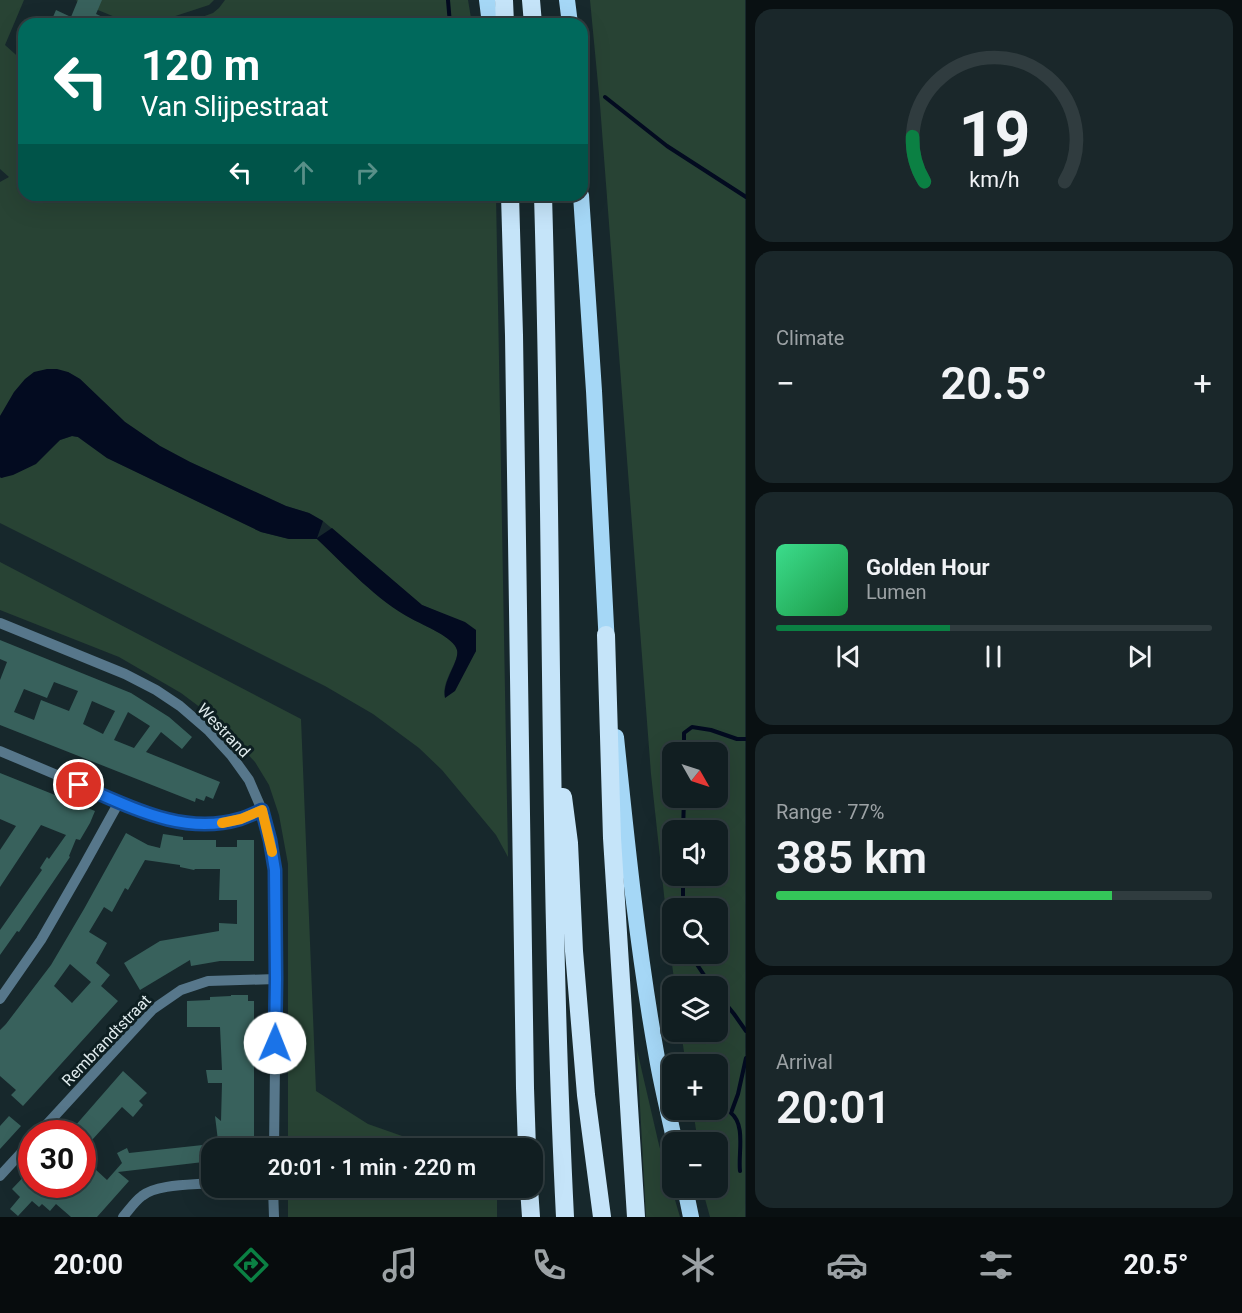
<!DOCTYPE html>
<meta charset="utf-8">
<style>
body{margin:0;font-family:Roboto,sans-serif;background:#1a272a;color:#f1f3f6;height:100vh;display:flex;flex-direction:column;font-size:22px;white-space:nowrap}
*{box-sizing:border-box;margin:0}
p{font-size:20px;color:#9ca2a5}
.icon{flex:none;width:33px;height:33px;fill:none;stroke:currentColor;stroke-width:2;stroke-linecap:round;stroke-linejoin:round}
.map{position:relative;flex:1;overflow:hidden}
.side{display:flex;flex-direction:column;gap:9px;padding:9px;background:#091012;width:496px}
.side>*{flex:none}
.top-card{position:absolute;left:18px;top:18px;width:570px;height:183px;border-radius:18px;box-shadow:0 6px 24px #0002,0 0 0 2px #303c3f;background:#00695c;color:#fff;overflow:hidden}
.needle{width:39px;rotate:129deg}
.tools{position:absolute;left:662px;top:742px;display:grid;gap:12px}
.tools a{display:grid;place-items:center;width:66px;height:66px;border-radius:12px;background:#111e21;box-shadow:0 6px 24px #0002,0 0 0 2px #303c3f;font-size:30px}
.speed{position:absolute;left:18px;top:1120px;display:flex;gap:12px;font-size:30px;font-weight:700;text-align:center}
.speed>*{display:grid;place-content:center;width:78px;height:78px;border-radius:50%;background:#111e21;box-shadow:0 6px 24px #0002,0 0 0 2px #303c3f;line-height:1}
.speed .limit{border:9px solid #d22;background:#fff;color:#111}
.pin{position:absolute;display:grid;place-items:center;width:51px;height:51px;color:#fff;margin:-26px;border:3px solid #fff;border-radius:50%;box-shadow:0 2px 6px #0007}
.me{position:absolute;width:66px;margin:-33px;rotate:1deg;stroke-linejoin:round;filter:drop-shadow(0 0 4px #0008)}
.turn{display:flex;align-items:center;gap:21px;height:126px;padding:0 24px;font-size:27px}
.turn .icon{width:78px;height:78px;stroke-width:2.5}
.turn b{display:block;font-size:42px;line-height:51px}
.lanes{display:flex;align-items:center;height:57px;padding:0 24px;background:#0003;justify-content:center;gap:30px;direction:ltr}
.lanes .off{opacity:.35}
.big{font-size:45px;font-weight:600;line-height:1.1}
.side .card{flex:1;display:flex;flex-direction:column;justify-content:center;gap:9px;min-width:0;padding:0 21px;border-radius:18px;background:#1a272a}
.side .dial{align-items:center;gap:0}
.dial svg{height:156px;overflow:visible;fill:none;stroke:#303c3f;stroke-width:7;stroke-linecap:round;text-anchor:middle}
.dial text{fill:#f1f3f6;stroke:none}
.song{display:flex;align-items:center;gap:18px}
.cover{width:72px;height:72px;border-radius:9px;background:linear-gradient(135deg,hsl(150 70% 55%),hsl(140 70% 35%))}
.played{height:6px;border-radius:3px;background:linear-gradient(90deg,#0b8043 40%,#303c3f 40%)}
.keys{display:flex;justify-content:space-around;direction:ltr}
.heat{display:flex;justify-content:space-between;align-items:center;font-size:33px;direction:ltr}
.charge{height:9px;border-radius:4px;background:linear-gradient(90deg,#34c759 77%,#303c3f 0)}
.trip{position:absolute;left:201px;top:1138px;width:342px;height:60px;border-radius:18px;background:#111e21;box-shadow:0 6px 24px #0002,0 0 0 2px #303c3f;font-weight:600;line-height:60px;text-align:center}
.dock{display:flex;height:96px;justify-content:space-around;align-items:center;background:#070c0d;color:#9ca2a5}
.dock .icon{width:42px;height:42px}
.dock .active{color:#0b8043}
.dock b{font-size:27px;color:#f1f3f6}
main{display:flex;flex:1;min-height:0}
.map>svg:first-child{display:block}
</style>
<main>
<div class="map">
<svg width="746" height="1217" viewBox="0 0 746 1217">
<rect width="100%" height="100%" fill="#17282c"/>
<!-- green -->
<path fill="#284334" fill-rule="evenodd" d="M 0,0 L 24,0 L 5,45 L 24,62 L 24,195 L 496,195 L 508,857 L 496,835 L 442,770 L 419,748 L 373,714 L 325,686 L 0,523 L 0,477 L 2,478 L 53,446 L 60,440 L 72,436 L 78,437 L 107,458 L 261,532 L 289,539 L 317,539 C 346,566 377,600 412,619 C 423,625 455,638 457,650 C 460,661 441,681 445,697 L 476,651 L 436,611 L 422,605 L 323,521 L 309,513 L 286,506 L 190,462 L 160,446 L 125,422 L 80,379 L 68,372 L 0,416 L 0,182 L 9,177 L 0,169 Z
M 77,0 L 214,0 L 209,5 L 151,24 L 132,24 L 76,1 Z
M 225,0 L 468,0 L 472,24 L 183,24 L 213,13 L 219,8 Z
M 590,0 L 745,0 L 745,1217 L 710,1217 L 702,1188 L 717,1188 L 717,1143 L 698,1143 L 693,1110 L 717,1110 L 717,1065 L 686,1065 L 681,1032 L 717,1032 L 717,987 L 675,987 L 669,941 L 651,774 L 600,105 ZM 672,753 L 717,753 L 717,798 L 672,798 ZM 672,831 L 717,831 L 717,876 L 672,876 ZM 672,909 L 717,909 L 717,954 L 672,954 Z
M 0,562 L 301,719 L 316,1091 L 368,1124 L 439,1149 L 288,1149 L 288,864 L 279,815 L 269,785 L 255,762 L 237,743 L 209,714 L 181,693 L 119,657 L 0,610 Z
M 637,1050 L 659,1145 L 680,1217 L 646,1217 Z
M 288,1188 L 497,1188 L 497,1217 L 288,1217 Z"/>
<!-- water -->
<path fill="#030b20" d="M 47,369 L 57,369 L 68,372 L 80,379 L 125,422 L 160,446 L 190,462 L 286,506 L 309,513 L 323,521 L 317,538 L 332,528 L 422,605 L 465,622 L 476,630 L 476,651 L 455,691 L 445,698 C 442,681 460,661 457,650 C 455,638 423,625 412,619 C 376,600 347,567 317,539 L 289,539 L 261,532 L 107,458 L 78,437 L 72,436 L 60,440 L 36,464 L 13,475 L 1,478 L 0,477 L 0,416 L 14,392 L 25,379 L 34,372 Z"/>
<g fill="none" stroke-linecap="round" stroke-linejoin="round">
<!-- stream -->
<path stroke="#030b20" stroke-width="4" d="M 448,0 L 450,24
M 605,97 L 667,146 L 746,197
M 684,753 L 684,733 L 692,727 L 711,730 L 737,739 L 746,739
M 683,831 L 684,798
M 683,876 L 683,909
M 690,954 L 712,987
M 717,993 L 734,1014 L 746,1031
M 740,1171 C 738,1153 746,1125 731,1113 L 738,1094 L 746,1058"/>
</g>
<!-- building -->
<path fill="#38615c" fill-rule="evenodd" d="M 78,0 L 102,0 L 96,14 L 118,24 L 50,24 L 56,10 L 71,17 Z
M 0,640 L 131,693 L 169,717 L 192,737 L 182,749 L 161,732 L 146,752 L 220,782 L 213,799 L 206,796 L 204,801 L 196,798 L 195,802 L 0,725 L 0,680 L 7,662 L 0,659 ZM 54,682 L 78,691 L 69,711 L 41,700 L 34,720 L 14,712 L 24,689 L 47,698 ZM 92,701 L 115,711 L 103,734 L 83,724 ZM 128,712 L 150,726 L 134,748 L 114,740 Z
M 0,773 L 95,811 L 90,823 L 80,840 L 76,839 L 69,856 L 70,857 L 19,932 L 17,931 L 0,955 L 0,930 L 42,870 L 40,868 L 47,857 L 49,859 L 66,835 L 41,825 L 0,887 L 0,850 L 16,826 L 0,819 Z
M 126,833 L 148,845 L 160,848 L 163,834 L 183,837 L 183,840 L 216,840 L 216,847 L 237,847 L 237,840 L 254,840 L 254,961 L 220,961 L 191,966 L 190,960 L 140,990 L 124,963 L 160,941 L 219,931 L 219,923 L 237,924 L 237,900 L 219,900 L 220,869 L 195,869 L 194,870 L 180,867 L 180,865 L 145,860 L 128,890 L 125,888 L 112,912 L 104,907 L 89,932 L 107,943 L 96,963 L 110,975 L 101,986 L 118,1001 L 23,1106 L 11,1095 L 16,1090 L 0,1076 L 0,1030 L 6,1024 L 51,965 L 84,909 ZM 70,964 L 91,982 L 72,1003 L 54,986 Z
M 231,995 L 248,995 L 248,1001 L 254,1001 L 254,1149 L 219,1149 L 215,1116 L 221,1121 L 222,1083 L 208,1083 L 206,1070 L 222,1070 L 220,1027 L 187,1027 L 187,1001 L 210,1000 L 210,997 L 231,996 Z
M 123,1071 L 147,1093 L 139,1101 L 143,1105 L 133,1117 L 122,1107 L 82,1151 L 82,1134 L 68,1134 Z
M 9,1116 L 21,1126 L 0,1149 L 0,1126 Z
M 212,1144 L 212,1161 L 118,1172 L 129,1181 L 97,1217 L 71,1217 L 56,1204 L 50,1211 L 42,1204 L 39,1207 L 32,1201 L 18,1216 L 10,1209 L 20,1197 L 12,1189 L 32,1168 L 32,1185 L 82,1185 L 82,1157 L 107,1180 L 122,1163 L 117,1153 L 127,1148 L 129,1153 Z"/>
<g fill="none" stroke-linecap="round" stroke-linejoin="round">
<!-- minor -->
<path stroke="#57778b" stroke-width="10" d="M 0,623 L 125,674 L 156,690 L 180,706 L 209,731 L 231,755 L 249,780 L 262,810 L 270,840 L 275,870 L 276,979 L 274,1149
M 0,751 L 154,816 C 195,828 222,826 262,810
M 0,999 L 41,940 L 83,867 L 119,802
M 38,1134 L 152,1010 L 181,990 L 208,981 L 276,979
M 0,1176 L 32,1141
M 273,1188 L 274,1217
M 123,1217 C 129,1210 135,1201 142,1196 C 157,1184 192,1185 212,1183"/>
<!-- trunk -->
<path stroke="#a5d7f6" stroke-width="16" d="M 487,0 L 490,24
M 567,0 L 570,24
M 581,195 L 594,391 L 607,646
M 616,737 C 627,845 638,952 657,1058 C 662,1087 669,1115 675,1143
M 685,1188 L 691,1217"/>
<!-- motorway -->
<path stroke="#c5e4f9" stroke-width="18" d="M 504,0 L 505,24
M 531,0 L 533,24
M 510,195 L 514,335 L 525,1088 L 527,1149
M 543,195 C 553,536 548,877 565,1217
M 606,635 L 612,838 L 636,1217
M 563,797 L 569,843 L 574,951 L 586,1095 L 602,1217
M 529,1188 L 531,1217"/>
</g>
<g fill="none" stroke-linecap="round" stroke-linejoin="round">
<defs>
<path id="route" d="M 79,785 C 131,807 183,836 240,819 C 247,817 255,813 262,810 L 270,840 L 275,870 L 276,979 L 275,1043"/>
</defs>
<!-- route casing -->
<use href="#route" stroke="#114b97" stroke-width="15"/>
<!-- route -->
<use href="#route" stroke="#1a73e8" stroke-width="10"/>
<!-- slow -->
<path stroke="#f59e0b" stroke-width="10" d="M 222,823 L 241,819 L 262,810 L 272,852"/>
</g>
<g text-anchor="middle" stroke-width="6" stroke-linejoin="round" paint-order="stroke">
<!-- street labels -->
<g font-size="16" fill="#e0ebed" stroke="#0e1f22">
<text transform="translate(224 730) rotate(46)" y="6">Westrand</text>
<text transform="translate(106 1040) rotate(-46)" y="6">Rembrandtstraat</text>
</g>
</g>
</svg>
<div class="tools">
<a><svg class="needle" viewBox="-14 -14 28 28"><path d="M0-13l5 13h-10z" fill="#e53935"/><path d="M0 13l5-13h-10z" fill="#9ca2a5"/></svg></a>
<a><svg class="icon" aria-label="sound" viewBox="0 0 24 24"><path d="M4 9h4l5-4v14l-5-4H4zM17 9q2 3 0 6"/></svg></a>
<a><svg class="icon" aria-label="search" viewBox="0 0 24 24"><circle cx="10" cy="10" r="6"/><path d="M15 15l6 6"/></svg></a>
<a><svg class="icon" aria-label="layers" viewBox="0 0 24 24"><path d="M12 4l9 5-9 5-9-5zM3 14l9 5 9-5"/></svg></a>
<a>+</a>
<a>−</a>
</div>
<div class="speed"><div class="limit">30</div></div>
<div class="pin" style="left:79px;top:785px;background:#d93025"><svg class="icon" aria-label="arrive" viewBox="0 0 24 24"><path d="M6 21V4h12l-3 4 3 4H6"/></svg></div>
<svg class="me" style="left:275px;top:1043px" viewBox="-20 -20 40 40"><circle r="19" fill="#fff"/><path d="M0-13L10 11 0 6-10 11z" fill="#1a73e8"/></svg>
<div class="trip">20:01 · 1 min · 220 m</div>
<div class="top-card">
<div class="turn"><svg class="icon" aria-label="left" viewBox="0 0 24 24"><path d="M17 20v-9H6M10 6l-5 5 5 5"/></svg><div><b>120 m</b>Van Slijpestraat</div></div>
<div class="lanes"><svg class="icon" aria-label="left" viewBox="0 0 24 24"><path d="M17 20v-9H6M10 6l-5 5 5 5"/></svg><svg class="icon off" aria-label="ahead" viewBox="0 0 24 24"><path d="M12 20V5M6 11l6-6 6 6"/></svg><svg class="icon off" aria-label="right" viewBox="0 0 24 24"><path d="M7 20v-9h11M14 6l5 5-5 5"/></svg></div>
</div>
</div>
<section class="side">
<div class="card dial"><svg viewBox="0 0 100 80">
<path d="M14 69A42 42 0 1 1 86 69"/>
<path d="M14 69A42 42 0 0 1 8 46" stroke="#0b8043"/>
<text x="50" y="56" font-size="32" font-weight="700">19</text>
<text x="50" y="72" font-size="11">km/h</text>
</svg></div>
<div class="card"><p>Climate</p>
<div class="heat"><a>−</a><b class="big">20.5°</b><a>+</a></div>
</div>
<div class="card">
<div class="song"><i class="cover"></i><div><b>Golden Hour</b><p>Lumen</p></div></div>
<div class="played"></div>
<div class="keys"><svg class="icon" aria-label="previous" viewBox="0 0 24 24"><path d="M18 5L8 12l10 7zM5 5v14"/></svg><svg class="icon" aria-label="pause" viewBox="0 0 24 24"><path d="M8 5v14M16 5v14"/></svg><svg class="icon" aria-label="next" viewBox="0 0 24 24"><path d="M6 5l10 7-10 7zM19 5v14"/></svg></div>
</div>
<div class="card"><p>Range · 77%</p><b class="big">385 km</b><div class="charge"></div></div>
<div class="card"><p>Arrival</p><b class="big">20:01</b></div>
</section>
</main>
<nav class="dock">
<b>20:00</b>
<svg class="icon active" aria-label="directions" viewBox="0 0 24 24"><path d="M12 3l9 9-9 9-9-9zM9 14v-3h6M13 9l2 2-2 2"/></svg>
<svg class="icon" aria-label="music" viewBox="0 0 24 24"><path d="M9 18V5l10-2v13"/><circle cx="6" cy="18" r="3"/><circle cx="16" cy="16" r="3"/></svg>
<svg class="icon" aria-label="phone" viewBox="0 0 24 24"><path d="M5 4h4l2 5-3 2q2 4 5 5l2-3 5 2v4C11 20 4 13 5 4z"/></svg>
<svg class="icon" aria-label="climate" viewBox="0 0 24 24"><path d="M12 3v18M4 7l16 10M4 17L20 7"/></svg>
<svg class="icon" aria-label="car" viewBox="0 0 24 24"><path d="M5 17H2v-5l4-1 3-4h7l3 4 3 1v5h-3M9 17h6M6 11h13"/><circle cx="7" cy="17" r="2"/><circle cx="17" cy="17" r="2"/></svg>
<svg class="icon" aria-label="filters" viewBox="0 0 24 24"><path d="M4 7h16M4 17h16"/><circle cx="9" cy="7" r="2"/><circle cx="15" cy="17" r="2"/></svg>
<b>20.5°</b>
</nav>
